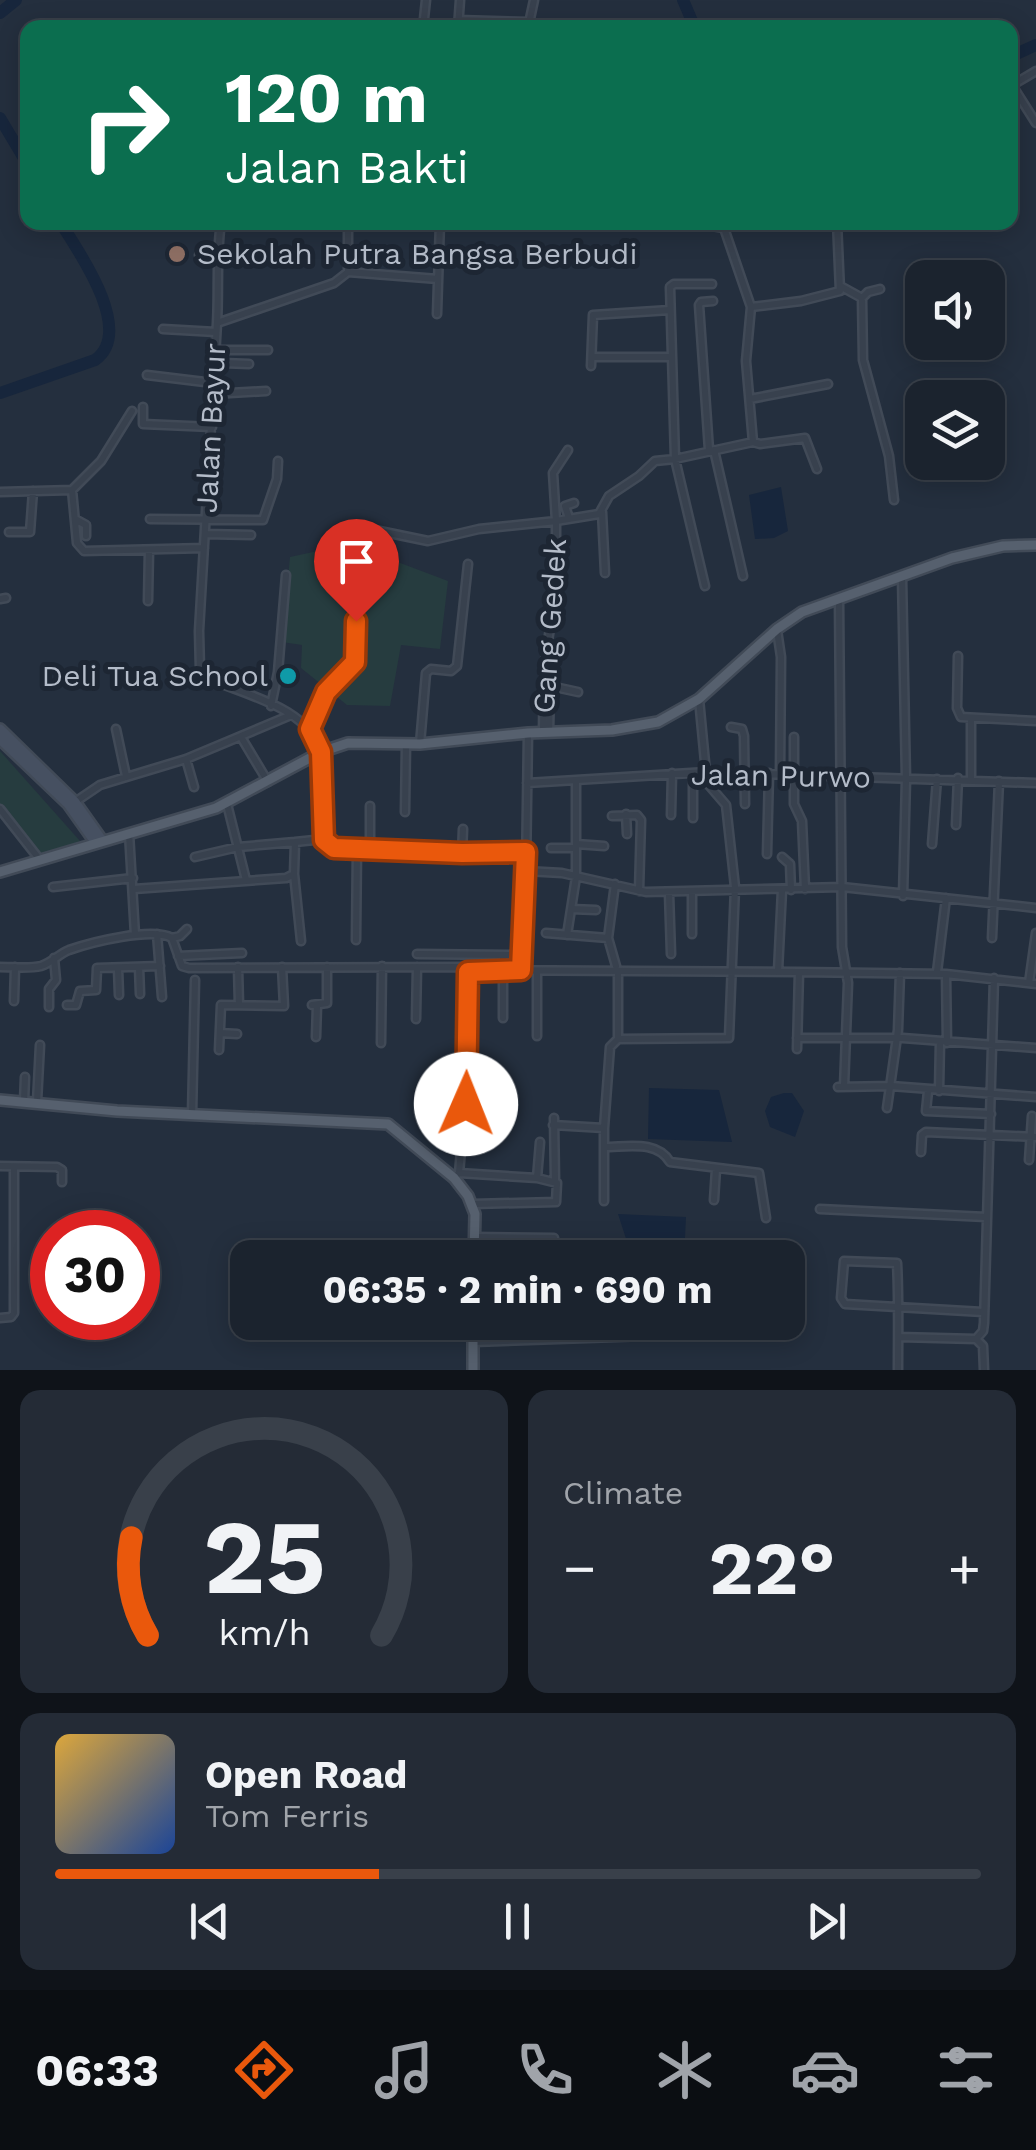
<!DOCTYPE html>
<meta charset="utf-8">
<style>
body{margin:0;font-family:"Work Sans",sans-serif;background:#242b36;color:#f1f3f6;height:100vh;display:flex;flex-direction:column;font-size:38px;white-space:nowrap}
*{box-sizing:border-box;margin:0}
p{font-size:32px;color:#a0a4aa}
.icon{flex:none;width:55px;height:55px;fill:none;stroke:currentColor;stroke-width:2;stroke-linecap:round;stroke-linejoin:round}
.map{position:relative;height:1370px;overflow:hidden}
.drawer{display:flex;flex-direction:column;gap:20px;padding:20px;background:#0f1319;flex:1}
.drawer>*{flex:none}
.top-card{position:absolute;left:20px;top:20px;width:998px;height:210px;border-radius:20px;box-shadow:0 5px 25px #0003,0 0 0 2px #39404a;background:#0b6e4f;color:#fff;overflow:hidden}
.controls{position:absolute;left:905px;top:260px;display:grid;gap:20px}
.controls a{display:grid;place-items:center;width:100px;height:100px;border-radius:20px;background:#1b232e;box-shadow:0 5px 25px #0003,0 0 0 2px #39404a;font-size:50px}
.speed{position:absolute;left:30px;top:1210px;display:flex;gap:20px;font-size:50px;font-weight:700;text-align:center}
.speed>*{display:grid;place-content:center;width:130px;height:130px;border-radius:50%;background:#1b232e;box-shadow:0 5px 25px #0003,0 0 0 2px #39404a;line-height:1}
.speed .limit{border:15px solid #d22;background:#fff;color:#111}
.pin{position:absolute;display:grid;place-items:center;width:85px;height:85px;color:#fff;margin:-102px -42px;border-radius:50% 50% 50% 0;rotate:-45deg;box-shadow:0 0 10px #0007}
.pin .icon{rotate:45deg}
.me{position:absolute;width:110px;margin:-55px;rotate:1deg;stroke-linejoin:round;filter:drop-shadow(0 0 8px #0008)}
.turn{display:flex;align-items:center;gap:35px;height:210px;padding:0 40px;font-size:45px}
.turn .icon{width:130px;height:130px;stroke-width:2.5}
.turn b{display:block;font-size:70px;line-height:85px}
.big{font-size:75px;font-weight:700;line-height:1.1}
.drawer .card{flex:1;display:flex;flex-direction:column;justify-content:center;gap:15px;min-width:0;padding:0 35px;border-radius:20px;background:#242b36}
.drawer .dial{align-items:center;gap:0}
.dial svg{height:260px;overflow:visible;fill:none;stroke:#39404a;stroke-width:7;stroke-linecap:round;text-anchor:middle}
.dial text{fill:#f1f3f6;stroke:none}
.song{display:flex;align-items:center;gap:30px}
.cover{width:120px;height:120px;border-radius:15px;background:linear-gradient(135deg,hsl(40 70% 55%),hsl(220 70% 35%))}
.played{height:10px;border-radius:5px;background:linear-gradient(90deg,#ea580c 35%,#39404a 35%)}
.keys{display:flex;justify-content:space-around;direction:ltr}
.heat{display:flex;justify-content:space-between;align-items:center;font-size:55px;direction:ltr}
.drawer .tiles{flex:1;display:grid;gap:20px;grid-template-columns:1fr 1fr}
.card:last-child{grid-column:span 2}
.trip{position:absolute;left:230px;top:1240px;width:575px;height:100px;border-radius:20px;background:#1b232e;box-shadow:0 5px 25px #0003,0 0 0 2px #39404a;font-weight:700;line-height:100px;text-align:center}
.menu{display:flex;height:160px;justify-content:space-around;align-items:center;background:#0b0e12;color:#a0a4aa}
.menu .icon{width:70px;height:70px}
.menu .active{color:#ea580c}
.menu b{font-size:45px;color:#f1f3f6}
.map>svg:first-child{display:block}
</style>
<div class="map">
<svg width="1036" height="1370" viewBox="0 0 1036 1370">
<rect width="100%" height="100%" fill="#242f3e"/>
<!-- green -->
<path fill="#263c3f" d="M 350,544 L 448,581 L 440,649 L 401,645 L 390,706 L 347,705 L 301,668 L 302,645 L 282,642 L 290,557 Z
M 0,751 L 80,841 L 41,857 L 0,805 Z"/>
<!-- water -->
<path fill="#17263c" d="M 781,487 L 788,531 L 774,538 L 755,539 L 749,495 Z
M 649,1088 L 719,1090 L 732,1142 L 648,1139 Z
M 784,1093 L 792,1093 L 804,1111 L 795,1137 L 770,1127 L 765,1111 L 771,1097 Z
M 618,1214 L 686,1217 L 684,1257 L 632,1257 Z"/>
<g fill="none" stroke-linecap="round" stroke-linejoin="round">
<!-- river -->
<path stroke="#17263c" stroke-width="12" d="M 683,0 L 695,28
M 0,13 L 16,0
M 1010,57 L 1036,45
M 0,118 L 28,165
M 0,393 L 95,360 C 135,332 80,253 60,222"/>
<defs>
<path id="street" d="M 458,20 L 529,22
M 423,28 L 426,0
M 458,28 L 460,0
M 528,28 L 534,0
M 1010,82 L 1036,123
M 1014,84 L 1036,71
M 688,222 L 724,228 L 751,307 L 746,361 L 753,442
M 199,255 L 216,256
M 348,272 L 348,222
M 842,287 L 862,298 L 863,360 L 889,456 L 894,500
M 862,298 L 868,292 L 880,289
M 751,307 L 801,301 L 840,291 L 837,222
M 437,314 L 440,222
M 217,323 C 219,289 216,256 221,222
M 163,329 L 216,332
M 215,350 L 268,350
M 592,357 L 670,357
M 591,366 L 593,315 L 670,310
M 214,368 L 221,368 L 223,363 L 249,364
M 147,375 L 213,383
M 213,394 L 266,391
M 750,399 L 828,384
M 143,407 L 143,424 L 212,427
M 709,450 L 699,305 L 701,302 L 713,301
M 714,450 L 743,576
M 72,490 L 101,461 L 132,411
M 0,492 L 72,490 L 77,543 L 84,551 L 204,548
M 602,512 L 605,573
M 569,518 L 565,506 L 574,503
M 75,519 L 86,525 L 86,536
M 150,519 L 263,520 L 277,479 L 278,461
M 9,532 L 30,532 L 33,491
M 206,534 L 251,535
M 902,577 L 906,779 L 903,896
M 705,586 L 675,459 L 670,287 L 674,284 L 712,284
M 0,599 L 6,598
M 839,599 L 842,947 L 848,983 L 844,1087
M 148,601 L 149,550
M 777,630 L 781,657 L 780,774
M 958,656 L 957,708 L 961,717 L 1036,721
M 271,706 L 278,672 L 286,575
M 731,727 L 742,729 L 744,736 L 745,804
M 116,729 L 126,776
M 310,729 L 326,692 L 355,662 L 355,574 L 360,527 L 428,541 L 479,529 L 556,521 L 553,473 L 568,450
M 543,732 L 544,666 L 556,591 L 556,521 L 599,514 L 609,496 L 639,476 L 655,461 L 675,459 L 753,442 L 760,444 L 805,438 L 817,469
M 549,732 L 550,689 L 555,687 L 578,692
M 241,737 L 268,782
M 794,737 L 794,804 L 802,821 L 805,889
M 420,744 L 426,673 L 431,669 L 451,671 L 457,666 L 468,564
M 186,759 L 194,787
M 971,779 L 971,718
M 527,783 L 707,772 L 1036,783
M 75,802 L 100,785 L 186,759 L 291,715
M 227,804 L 246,880
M 0,809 L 40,860
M 405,812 L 406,744
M 626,814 L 627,834
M 671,815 L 672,773
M 612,816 L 637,815 L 641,820 L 639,891
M 693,818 L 693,773
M 956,825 L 958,778
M 129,833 L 135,935
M 324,839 C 324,812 327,780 321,753 C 311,708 243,694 207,678 L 200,670 L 199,631 L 217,323 L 334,283 L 348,272 L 438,279
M 324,839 L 334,848 L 462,853 L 526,851
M 576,844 L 604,846
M 932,844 L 937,779
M 551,848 L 576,848
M 370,849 L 370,806
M 462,853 L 463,829
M 767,854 L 769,773
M 195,857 L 238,847 L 295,842
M 782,857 L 790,864 L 791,890
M 526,871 L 562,873 L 646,892 L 842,887 L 1036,908
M 294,874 L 301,941
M 53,887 L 133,878
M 134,889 L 286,878 L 294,874 L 295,842 L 324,839
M 669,893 L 671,954
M 571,909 L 596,910
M 546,933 L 608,938 L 616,966
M 157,934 L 162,997
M 692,934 L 692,892
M 567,935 L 576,877 L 576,782
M 172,938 L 180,936 L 187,929
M 608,938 L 615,884
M 992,938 L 999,781
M 356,940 L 357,848
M 417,954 L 521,955
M 178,956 L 242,953
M 0,967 C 13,967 29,969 41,966 C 51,963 59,954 69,950 C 92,942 152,927 172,938 L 182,966 L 189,968 L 464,967 L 468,971
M 139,967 L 140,994
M 238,967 L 239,1005
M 118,968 L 119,995
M 520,971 L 526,871 L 528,733
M 778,971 L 782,890
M 537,972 L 537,1036
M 799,972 L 946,974 L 947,1043
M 937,972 L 946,898
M 946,974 L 1036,984
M 1029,983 L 1036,933
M 14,1001 L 15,967
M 67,1005 L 76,1005 L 80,991 L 96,990 L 97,968 L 160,966
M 312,1005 L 327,1003 L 327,967
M 49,1007 L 49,989 L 56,980 L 54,958
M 503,1018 L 503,955
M 416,1019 L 417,967
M 220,1033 L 237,1034
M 316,1037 L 317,1005
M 797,1038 L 903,1038 L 1036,1048
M 618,1039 L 729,1038 L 735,887 L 726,805 L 707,783 L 699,699
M 381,1043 L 382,966
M 219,1050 L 221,1005 L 284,1006 L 282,967
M 838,1087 L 891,1086 L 1036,1097
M 928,1091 L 926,1111 L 991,1114
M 939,1091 L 940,1042
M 24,1102 L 25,1077
M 37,1102 L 40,1045
M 887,1108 L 898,1030 L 900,973
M 192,1115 L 195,980
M 554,1118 L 555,1181
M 553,1125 L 604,1128
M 604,1147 C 628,1147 657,1140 670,1162 L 759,1173 L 766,1218
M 921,1152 L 922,1135 L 926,1132 L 1036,1137
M 1029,1160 L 1032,1116
M 0,1166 L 57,1167 L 62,1170 L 62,1182
M 459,1173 L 537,1178 L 557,1183 L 556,1202 L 473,1204
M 454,1178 L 459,1173 L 466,1095 L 469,970 L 799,972 L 797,1049
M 537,1178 L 540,1142
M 714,1200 L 716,1169
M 604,1201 L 604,1128 L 610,1047 L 618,1039 L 618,972
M 820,1209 L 986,1217
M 475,1237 L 554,1238
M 0,1318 L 11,1317 L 14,1313 L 14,1167
M 557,1322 L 559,1338
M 706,1322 L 706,1335
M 474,1336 L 559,1334
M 899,1337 L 976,1339
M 474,1342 L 733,1333 L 737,1322
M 898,1370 C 898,1335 899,1298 897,1263 L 844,1261 L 841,1298 L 845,1304 L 983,1312
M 984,1370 L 983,1346 L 976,1339 L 983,1331 L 984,1323 L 994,978"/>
<path id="secondary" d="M 0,729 L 75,802 L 102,840
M 0,739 L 68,804 L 95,842"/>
<path id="primary" d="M 0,872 L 216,808 L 321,752 L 348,743 L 420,744 L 528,733 L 612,730 L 658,722 L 699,699 L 777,629 L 802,612 L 952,558 L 1003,546 L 1036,545
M 0,1100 L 117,1111 L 388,1124 L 454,1178 L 468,1196 L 475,1214 L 474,1258
M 473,1370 L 473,1322"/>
</defs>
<!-- street casing -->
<use href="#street" stroke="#414a57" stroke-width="11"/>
<!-- secondary casing -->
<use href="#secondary" stroke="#414a57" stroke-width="14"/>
<!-- primary casing -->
<use href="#primary" stroke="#414a57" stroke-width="14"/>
<!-- street -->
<use href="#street" stroke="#38414e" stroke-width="6"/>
<!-- secondary -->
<use href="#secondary" stroke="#465061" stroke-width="9"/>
<!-- primary -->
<use href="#primary" stroke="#56606e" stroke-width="9"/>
</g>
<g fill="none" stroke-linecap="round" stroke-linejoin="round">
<defs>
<path id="route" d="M 356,621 L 355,662 L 326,692 L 310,729 L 321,752 L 324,840 L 334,848 L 462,853 L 526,852 L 521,970 L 468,972 L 466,1104"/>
</defs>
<!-- route casing -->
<use href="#route" stroke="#983908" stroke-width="25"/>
<!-- route -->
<use href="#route" stroke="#ea580c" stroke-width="18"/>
</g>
<!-- markers -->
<circle fill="#8d6e63" stroke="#1d2633" stroke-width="4" cx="177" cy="254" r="10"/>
<circle fill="#0f9aa8" stroke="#1d2633" stroke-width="4" cx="288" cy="676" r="10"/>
<g text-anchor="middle" stroke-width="10" stroke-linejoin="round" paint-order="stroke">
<!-- poi labels -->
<g font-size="30" fill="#b4bcc9" stroke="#1d2633" text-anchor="start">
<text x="197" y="264">Sekolah Putra Bangsa Berbudi</text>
<text x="268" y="686" text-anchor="end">Deli Tua School</text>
</g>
<!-- street labels -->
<g font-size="30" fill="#b4bcc9" stroke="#1d2633">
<text transform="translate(211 428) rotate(-87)" y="10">Jalan Bayur</text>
<text transform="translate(550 626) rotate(-86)" y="10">Gang Gedek</text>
<text transform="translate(781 776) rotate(1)" y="10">Jalan Purwo</text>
</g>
</g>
</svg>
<div class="controls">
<a><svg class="icon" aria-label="sound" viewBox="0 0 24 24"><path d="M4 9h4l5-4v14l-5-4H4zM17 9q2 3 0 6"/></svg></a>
<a><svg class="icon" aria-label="layers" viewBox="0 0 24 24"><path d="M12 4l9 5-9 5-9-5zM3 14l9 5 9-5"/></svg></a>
</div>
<div class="speed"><div class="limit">30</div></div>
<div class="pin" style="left:356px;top:621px;background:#d93025"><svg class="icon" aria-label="arrive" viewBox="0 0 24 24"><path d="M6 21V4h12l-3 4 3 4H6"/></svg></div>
<svg class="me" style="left:466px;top:1104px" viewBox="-20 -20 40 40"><circle r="19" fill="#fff"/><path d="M0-13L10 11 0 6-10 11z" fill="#ea580c"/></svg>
<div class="trip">06:35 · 2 min · 690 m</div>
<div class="top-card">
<div class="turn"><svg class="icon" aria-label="right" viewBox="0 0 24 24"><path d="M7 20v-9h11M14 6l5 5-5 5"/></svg><div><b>120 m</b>Jalan Bakti</div></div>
</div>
</div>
<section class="drawer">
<div class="tiles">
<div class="card dial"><svg viewBox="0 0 100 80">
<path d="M14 69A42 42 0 1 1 86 69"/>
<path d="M14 69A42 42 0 0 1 9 39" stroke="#ea580c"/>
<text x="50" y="56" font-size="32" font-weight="700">25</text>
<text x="50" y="72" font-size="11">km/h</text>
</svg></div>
<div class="card"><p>Climate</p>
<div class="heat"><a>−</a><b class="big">22°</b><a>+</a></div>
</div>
<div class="card">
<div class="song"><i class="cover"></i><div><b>Open Road</b><p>Tom Ferris</p></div></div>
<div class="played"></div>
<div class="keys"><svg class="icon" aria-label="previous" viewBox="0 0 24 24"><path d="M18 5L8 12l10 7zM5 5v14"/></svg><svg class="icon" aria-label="pause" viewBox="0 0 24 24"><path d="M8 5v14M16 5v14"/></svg><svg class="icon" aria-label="next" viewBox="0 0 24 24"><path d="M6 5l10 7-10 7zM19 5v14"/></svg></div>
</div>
</div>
</section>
<nav class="menu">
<b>06:33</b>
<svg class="icon active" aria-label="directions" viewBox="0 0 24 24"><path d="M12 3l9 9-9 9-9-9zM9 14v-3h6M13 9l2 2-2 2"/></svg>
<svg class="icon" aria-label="music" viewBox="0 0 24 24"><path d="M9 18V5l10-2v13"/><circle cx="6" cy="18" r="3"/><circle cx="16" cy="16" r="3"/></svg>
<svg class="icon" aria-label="phone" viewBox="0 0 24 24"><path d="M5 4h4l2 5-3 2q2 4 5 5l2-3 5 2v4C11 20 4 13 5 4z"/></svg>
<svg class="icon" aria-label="climate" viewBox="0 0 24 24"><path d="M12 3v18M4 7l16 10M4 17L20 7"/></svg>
<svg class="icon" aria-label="car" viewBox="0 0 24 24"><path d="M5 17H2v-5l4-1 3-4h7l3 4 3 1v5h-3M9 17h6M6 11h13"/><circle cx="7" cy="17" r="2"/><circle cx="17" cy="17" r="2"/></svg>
<svg class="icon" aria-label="filters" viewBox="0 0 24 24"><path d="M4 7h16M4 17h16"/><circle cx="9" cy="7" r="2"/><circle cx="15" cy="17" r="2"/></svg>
</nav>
